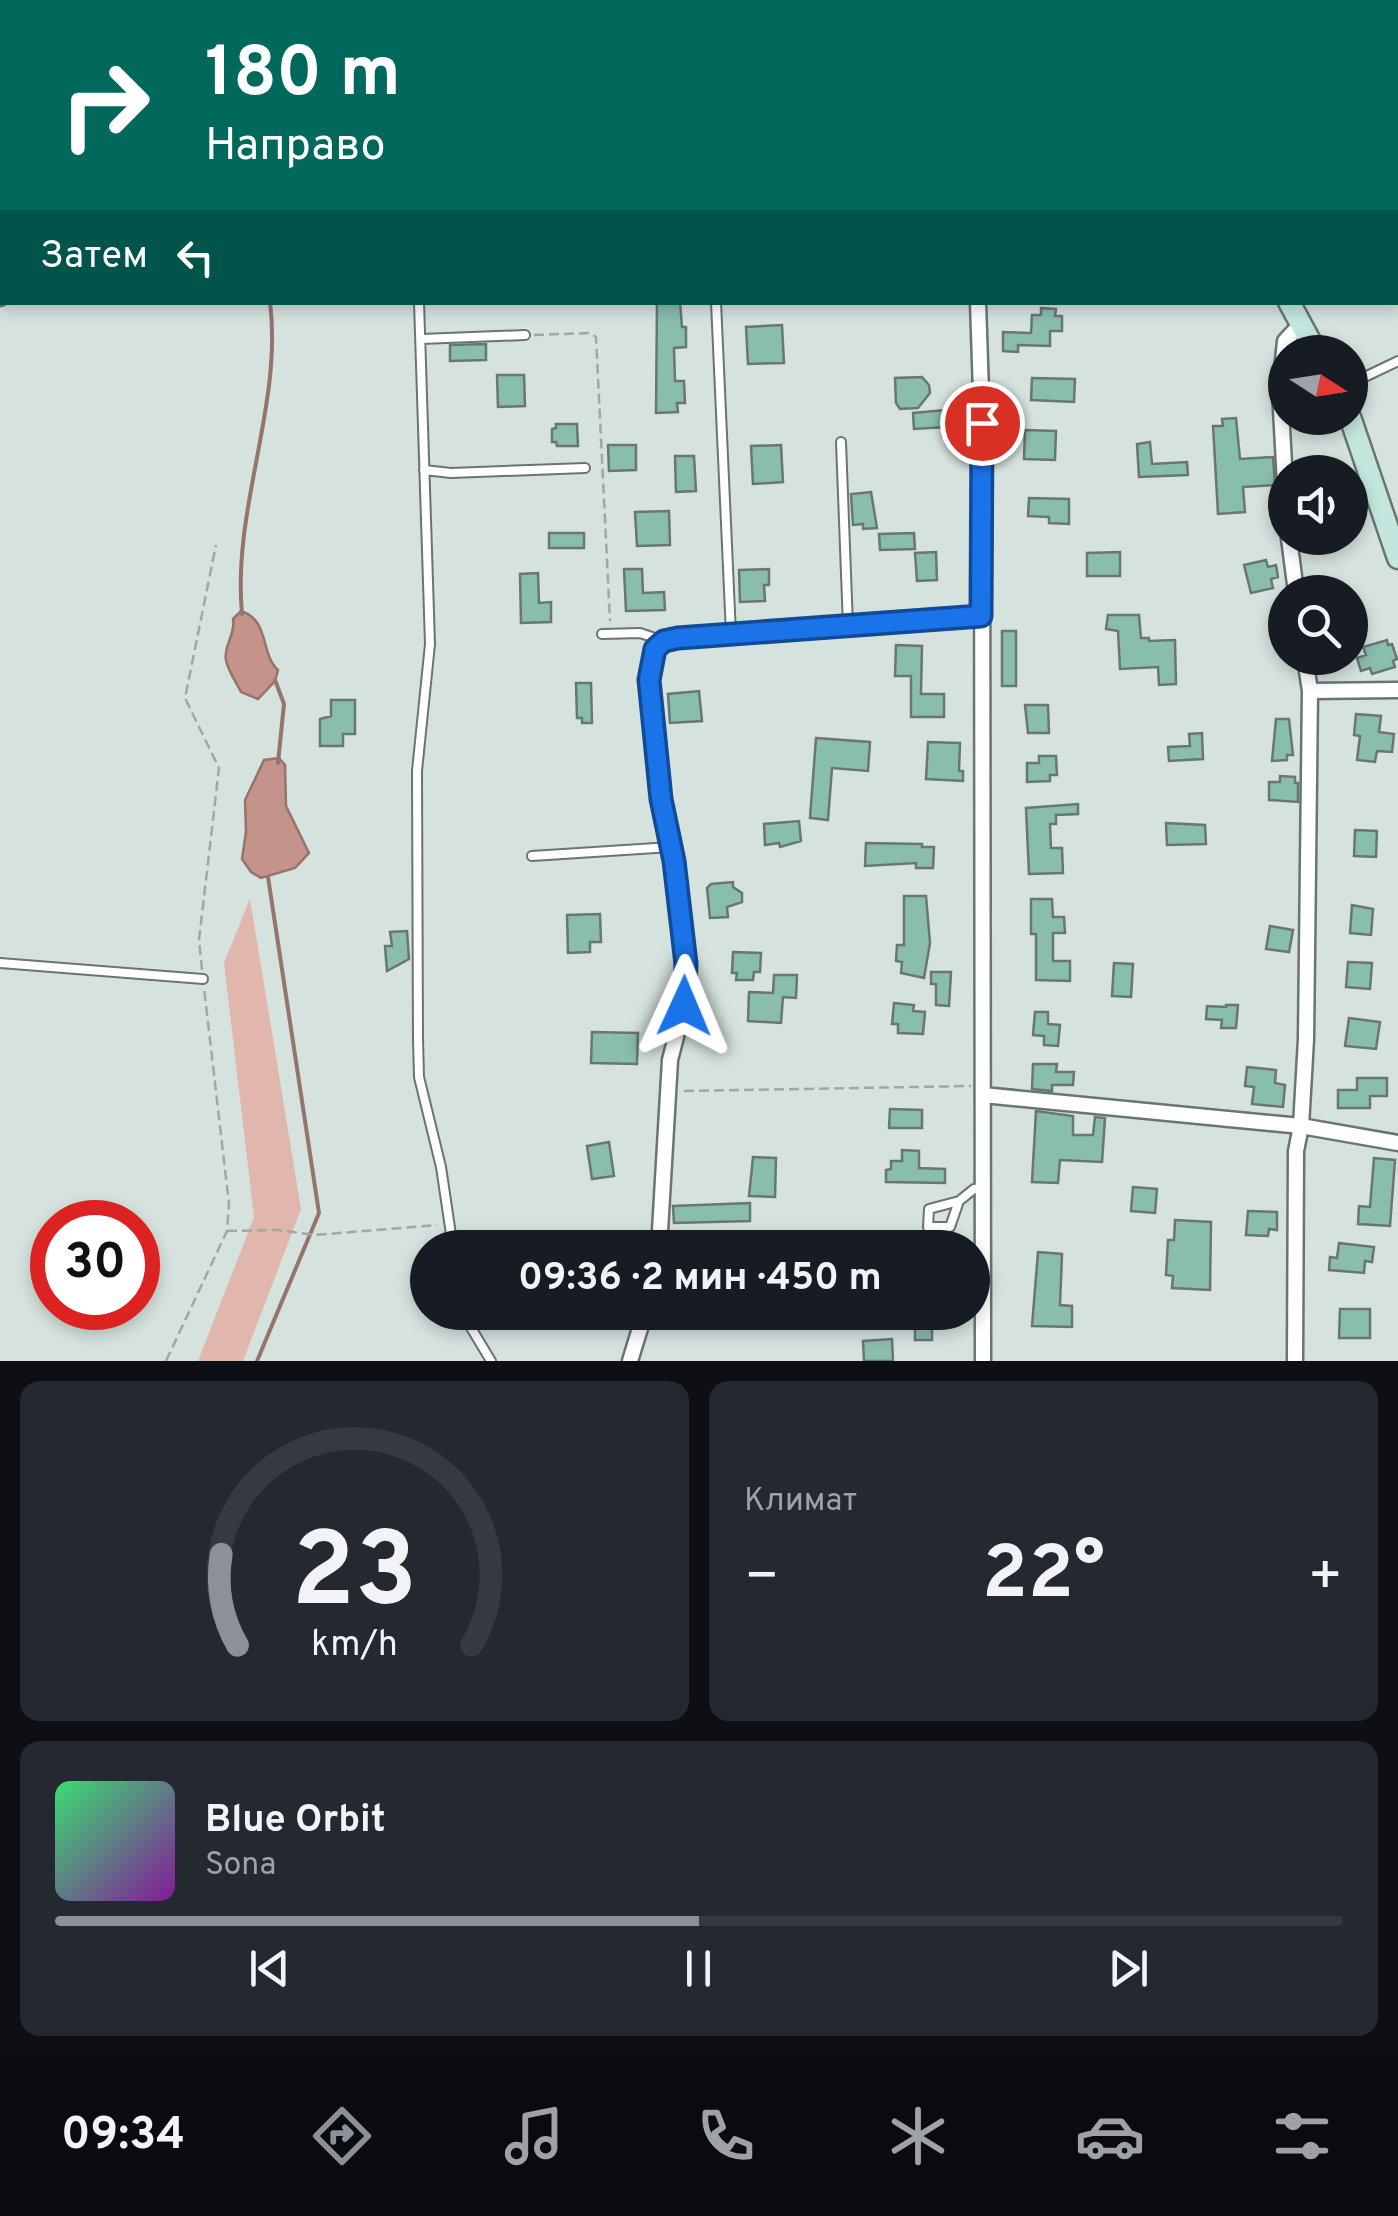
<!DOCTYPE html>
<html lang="ru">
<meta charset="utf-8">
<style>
body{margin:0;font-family:Overpass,sans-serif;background:#242831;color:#f1f3f6;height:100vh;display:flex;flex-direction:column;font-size:38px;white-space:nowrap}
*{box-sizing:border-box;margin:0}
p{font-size:32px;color:#9ea1a6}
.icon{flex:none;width:55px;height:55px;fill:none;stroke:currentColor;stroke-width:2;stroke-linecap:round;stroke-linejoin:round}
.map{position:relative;height:1361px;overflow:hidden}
.sheet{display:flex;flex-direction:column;gap:20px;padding:20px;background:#0d0f14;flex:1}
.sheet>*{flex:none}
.guide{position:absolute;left:0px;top:0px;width:1400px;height:305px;box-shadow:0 5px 15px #0003;background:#00695c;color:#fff;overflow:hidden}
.needle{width:65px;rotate:102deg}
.buttons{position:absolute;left:1268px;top:335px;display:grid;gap:20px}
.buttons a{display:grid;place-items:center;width:100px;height:100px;border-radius:50%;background:#171b24;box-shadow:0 5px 15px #0003;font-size:50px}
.speed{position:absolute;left:30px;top:1200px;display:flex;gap:20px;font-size:50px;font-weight:700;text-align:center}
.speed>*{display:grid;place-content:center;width:130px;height:130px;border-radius:50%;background:#171b24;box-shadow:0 5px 15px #0003;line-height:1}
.speed .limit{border:15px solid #d22;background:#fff;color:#111}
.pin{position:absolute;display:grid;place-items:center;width:85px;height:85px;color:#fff;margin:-42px;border:5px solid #fff;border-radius:50%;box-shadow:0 2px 10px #0007}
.me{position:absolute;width:110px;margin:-55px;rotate:1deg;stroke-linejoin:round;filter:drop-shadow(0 0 8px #0008)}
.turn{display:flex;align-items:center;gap:35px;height:210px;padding:0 40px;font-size:45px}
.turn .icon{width:130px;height:130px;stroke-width:2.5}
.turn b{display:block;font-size:70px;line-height:85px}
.then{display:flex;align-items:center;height:95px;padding:0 40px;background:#0003;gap:20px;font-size:38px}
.big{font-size:75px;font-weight:700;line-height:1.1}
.sheet .widget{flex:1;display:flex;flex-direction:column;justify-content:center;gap:15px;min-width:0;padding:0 35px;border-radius:20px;background:#242831}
.sheet .dial{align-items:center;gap:0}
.dial svg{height:260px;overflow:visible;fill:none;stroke:#363941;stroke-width:7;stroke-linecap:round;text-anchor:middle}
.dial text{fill:#f1f3f6;stroke:none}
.song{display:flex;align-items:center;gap:30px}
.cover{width:120px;height:120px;border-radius:15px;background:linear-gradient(135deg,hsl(140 70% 55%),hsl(290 70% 35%))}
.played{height:10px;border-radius:5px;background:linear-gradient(90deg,#8c9099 50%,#363941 50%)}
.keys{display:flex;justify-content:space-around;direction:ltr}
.heat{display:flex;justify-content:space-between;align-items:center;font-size:55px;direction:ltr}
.sheet .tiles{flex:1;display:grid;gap:20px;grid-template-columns:1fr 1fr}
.widget:last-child{grid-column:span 2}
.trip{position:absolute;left:410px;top:1230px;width:580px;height:100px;border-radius:50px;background:#171b24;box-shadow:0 5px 15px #0003;font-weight:700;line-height:100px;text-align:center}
.tabs{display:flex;height:160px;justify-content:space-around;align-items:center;background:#090b0e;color:#9ea1a6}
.tabs .icon{width:70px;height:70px}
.tabs .on{color:#8c9099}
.tabs b{font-size:45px;color:#f1f3f6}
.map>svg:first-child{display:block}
</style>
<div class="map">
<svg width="1398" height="1361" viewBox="0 0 1398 1361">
<rect width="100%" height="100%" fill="#d5e2dd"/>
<!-- green -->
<path fill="#e1b6ad" d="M 250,899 L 301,1209 L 243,1361 L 198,1361 L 254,1217 L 224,963 Z"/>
<!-- water -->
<path fill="#c4938a" stroke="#95746d" stroke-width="2.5" d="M 241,611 C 270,620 260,654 278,670 L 275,681 L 258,699 L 241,692 C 236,682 228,671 226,660 C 223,646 236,634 233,619 Z
M 279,758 L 285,765 L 286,806 L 309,853 L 295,868 L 261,878 L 251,872 L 242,859 L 246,832 L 245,800 L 264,760 Z"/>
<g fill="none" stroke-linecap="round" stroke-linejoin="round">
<!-- stream -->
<path stroke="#95746d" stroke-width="4" d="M 242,614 C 232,508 283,405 270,302
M 275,680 L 284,704 L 278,763
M 257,1361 L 319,1213 L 268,877"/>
</g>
<!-- building -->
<path fill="#89bdac" stroke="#6a7672" stroke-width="2.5" d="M 657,302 L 680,302 L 682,327 L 686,327 L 686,347 L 674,348 L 675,381 L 684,381 L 685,403 L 677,403 L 678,412 L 656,413 Z
M 1041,308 L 1056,309 L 1055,316 L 1062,316 L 1062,331 L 1050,331 L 1050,346 L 1018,345 L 1018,352 L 1003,351 L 1003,332 L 1031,333 L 1032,315 L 1041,315 Z
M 782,325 L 784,363 L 748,364 L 746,327 Z
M 486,344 L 486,360 L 450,361 L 450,345 Z
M 497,375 L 524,375 L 525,406 L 498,407 Z
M 922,377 L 929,385 L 930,393 L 918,408 L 900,409 L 896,403 L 895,378 Z
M 1032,378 L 1075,379 L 1074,402 L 1031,400 Z
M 945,410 L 946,427 L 914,429 L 913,413 Z
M 1236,418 L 1240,459 L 1273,457 L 1275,485 L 1243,487 L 1245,512 L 1218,514 L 1213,426 L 1223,426 L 1222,419 Z
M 556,424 L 577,424 L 578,446 L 557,446 L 556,442 L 552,442 L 552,429 L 556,428 Z
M 1025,430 L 1056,431 L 1055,460 L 1024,459 Z
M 1150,442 L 1152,464 L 1187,462 L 1188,475 L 1139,477 L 1137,444 Z
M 608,445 L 636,445 L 636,470 L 609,471 Z
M 781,445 L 783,482 L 753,484 L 751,446 Z
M 675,456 L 694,456 L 696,491 L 676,492 Z
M 871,492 L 877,528 L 863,529 L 863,524 L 853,525 L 851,494 Z
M 1029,498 L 1069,499 L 1069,524 L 1049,523 L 1049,517 L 1028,516 Z
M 669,511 L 670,545 L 637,546 L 635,512 Z
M 549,533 L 584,533 L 584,548 L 549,548 Z
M 914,533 L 915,549 L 880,550 L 879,534 Z
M 936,552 L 937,580 L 917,581 L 915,553 Z
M 1120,552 L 1120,576 L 1087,576 L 1087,553 Z
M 1266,560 L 1268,567 L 1276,565 L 1278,577 L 1271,579 L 1273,588 L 1251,593 L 1244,565 Z
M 624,569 L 642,569 L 643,593 L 664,592 L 665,610 L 626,611 Z
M 769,569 L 769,585 L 764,585 L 765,601 L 740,602 L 739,570 Z
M 538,573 L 539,603 L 551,602 L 551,622 L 521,623 L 520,574 Z
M 1108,615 L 1139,615 L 1141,638 L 1149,638 L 1149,641 L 1175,640 L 1176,684 L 1159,685 L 1158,667 L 1120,669 L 1118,631 L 1106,629 Z
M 1002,631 L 1016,631 L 1016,686 L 1002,686 Z
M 1387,640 L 1388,645 L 1392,644 L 1397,659 L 1393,661 L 1395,667 L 1372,674 L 1370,668 L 1361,671 L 1357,658 L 1366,655 L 1363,647 Z
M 896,645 L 922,646 L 921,694 L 944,694 L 944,717 L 911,717 L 911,676 L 895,676 Z
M 576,683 L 591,683 L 592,723 L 582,723 L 582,718 L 577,718 Z
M 699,691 L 702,721 L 670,723 L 668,694 Z
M 331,700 L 355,700 L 355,734 L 343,734 L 343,746 L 320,746 L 320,719 L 331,716 Z
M 1025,705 L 1048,705 L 1049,733 L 1028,733 Z
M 1356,714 L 1381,716 L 1379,732 L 1394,734 L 1392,752 L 1377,751 L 1375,762 L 1357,760 L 1360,736 L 1354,735 Z
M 1276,719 L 1289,719 L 1293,755 L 1287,755 L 1287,760 L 1272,761 Z
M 1202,733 L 1203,759 L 1169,761 L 1168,747 L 1190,746 L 1189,734 Z
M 816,738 L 870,742 L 868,771 L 832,768 L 828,820 L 810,818 Z
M 928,742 L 960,743 L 959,771 L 963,771 L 963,781 L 926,779 Z
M 1039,756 L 1056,756 L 1057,775 L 1050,775 L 1050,781 L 1027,782 L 1027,763 L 1039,763 Z
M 1280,776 L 1295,777 L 1295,783 L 1298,783 L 1298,802 L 1269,800 L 1269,782 L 1280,782 Z
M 1078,804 L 1078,814 L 1056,815 L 1056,824 L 1050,824 L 1051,848 L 1062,848 L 1063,873 L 1029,874 L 1026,808 Z
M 799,821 L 801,841 L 780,847 L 779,843 L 765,845 L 764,824 Z
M 1166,823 L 1205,825 L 1206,844 L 1167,845 Z
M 1355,830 L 1377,831 L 1376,857 L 1354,856 Z
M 866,843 L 922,844 L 922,847 L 934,847 L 933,868 L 916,868 L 916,863 L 865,866 Z
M 733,882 L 733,887 L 742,893 L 742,902 L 727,907 L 728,917 L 710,918 L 707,888 L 711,884 Z
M 904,896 L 926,896 L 930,943 L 924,978 L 901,973 L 902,962 L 896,961 L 897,945 L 904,945 Z
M 1031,899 L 1052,899 L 1053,917 L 1064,917 L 1065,933 L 1053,933 L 1053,961 L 1070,961 L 1070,981 L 1036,980 L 1036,934 L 1031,934 Z
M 1352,905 L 1373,909 L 1371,935 L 1350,933 Z
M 600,914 L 601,942 L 590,942 L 590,952 L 568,953 L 567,915 Z
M 1270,926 L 1293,930 L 1289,952 L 1266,949 Z
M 407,931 L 409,959 L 387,971 L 385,946 L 392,946 L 390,932 Z
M 733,952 L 761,953 L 760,972 L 754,972 L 753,980 L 736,980 L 737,973 L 732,973 Z
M 1348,962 L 1372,963 L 1370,989 L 1346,987 Z
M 1114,963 L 1133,964 L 1131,997 L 1112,996 Z
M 931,972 L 951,972 L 949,1006 L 936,1005 L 936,984 L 931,984 Z
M 774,975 L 797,975 L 796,998 L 783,997 L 781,1023 L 748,1021 L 749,992 L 773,993 Z
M 894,1003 L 914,1005 L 913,1011 L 925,1012 L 923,1034 L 898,1033 L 898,1024 L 892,1024 Z
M 1226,1005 L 1238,1005 L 1236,1028 L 1221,1028 L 1222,1020 L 1206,1019 L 1207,1006 L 1226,1007 Z
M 1035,1012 L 1048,1012 L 1048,1024 L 1060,1025 L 1058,1046 L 1044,1045 L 1044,1036 L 1033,1035 Z
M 1349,1018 L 1380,1022 L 1376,1049 L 1345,1046 Z
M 592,1032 L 638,1033 L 637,1064 L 591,1063 Z
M 1033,1064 L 1057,1064 L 1056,1072 L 1074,1072 L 1073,1085 L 1052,1085 L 1052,1091 L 1032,1089 Z
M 1247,1067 L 1276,1070 L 1275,1083 L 1285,1085 L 1283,1107 L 1252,1104 L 1254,1087 L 1245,1086 Z
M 1357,1078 L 1387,1078 L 1387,1096 L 1370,1096 L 1370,1108 L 1338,1108 L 1338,1090 L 1357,1090 Z
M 890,1109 L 922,1110 L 922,1128 L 889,1128 Z
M 1036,1111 L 1073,1116 L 1073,1135 L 1093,1135 L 1095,1117 L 1105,1118 L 1102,1162 L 1060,1160 L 1058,1183 L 1032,1182 Z
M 609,1142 L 614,1176 L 592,1179 L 587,1146 Z
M 902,1150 L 919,1151 L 919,1168 L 945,1169 L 945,1183 L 886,1182 L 886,1170 L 891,1169 L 891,1161 L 902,1161 Z
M 753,1157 L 776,1158 L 775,1197 L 749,1196 Z
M 1374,1158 L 1395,1160 L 1390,1226 L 1358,1224 L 1359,1206 L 1370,1207 Z
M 1133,1187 L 1157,1189 L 1155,1213 L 1131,1211 Z
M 750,1203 L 750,1221 L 674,1223 L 673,1206 Z
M 1248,1211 L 1277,1212 L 1277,1230 L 1269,1229 L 1268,1236 L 1246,1235 Z
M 1175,1220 L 1211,1222 L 1210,1290 L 1172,1288 L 1173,1276 L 1166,1275 L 1168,1240 L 1174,1240 Z
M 1339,1243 L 1374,1247 L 1372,1262 L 1365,1261 L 1364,1273 L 1329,1270 L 1330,1257 L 1337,1258 Z
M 1038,1252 L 1062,1254 L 1060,1305 L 1072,1306 L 1072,1327 L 1032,1326 Z
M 1340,1309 L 1370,1309 L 1370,1338 L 1339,1338 Z
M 885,1312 L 932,1312 L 932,1340 L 915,1340 L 915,1327 L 884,1327 Z
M 892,1339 L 893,1361 L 864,1361 L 863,1341 Z"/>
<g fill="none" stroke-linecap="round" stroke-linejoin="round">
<defs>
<path id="lane" d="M 419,302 L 430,644 L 417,771 L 418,1039 L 419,1077 L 441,1167 L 453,1248
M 716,302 L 731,634
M 421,339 L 525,335
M 1350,384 L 1398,361
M 841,442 L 848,626
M 424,470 L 451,473 L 585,468
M 602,634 L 640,633 L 661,640
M 532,856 L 671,847
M 0,963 L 203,979
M 959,1201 L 950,1227 L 928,1227 L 929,1209 L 959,1201 L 974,1189 L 982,1188
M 467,1312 L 470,1326 L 491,1361"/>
<path id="street" d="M 107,0 L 107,2
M 976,2 L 976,0
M 0,120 L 2,120
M 0,298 L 2,297
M 978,302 L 982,423 L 983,1361
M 1285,483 L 1280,391 L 1285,341 L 1301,324
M 1289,538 L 1296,592
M 1310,691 L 1398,690
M 983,1095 L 1301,1126 L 1398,1143
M 659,1248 L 670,1060 L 684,1006 L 686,964 L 674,861 L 661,799 L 649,680 L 655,649 L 664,641 L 678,638 L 981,616
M 630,1361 L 645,1312
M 1295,1361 L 1296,1151 L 1301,1126 L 1306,1039 L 1310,691 L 1305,658"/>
<path id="secondary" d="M 1126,0 L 1128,2
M 1289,302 L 1316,352
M 1350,417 L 1398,558"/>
</defs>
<!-- lane casing -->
<use href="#lane" stroke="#697571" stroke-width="12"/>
<!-- street casing -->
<use href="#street" stroke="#697571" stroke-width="19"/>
<!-- secondary casing -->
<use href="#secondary" stroke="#697571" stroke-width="25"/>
<!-- path -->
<path stroke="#9ea9a5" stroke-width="2.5" stroke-dasharray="10 5" stroke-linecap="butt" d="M 1219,0 L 1233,2
M 1283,2 L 1308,0
M 534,335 L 590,333 L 596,337 L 610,621
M 202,970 L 199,940 L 219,768 L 185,698 L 216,545
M 684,1091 L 971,1086
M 227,1231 L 277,1230 L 315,1235 L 437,1225
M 166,1361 L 227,1231 L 229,1204 L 204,988"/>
<!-- lane -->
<use href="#lane" stroke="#fff" stroke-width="8"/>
<!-- street -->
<use href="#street" stroke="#fff" stroke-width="14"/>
<!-- secondary -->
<use href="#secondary" stroke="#c3e7de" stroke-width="20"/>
</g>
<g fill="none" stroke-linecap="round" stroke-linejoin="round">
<defs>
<path id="route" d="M 684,1006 L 686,964 L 674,861 L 661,799 L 649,680 L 655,649 L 664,641 L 678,638 L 981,616 L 982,423"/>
</defs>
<!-- route casing -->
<use href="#route" stroke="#114b97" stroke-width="25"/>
<!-- route -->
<use href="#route" stroke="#1a73e8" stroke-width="18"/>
</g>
</svg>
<div class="buttons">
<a><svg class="needle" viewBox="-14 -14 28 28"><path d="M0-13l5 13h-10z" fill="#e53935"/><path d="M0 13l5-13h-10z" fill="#9ea1a6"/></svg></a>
<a><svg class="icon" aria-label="sound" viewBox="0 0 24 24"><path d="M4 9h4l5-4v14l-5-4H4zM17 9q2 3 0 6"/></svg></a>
<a><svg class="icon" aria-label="search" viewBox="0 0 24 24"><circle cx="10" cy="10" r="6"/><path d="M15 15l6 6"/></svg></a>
</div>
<div class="speed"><div class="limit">30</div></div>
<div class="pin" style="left:982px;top:423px;background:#d93025"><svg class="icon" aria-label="arrive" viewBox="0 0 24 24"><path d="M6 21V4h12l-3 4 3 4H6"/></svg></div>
<svg class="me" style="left:684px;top:1006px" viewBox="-20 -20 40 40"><path d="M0-17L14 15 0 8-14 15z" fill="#1a73e8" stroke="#fff" stroke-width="4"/></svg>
<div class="trip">09:36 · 2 мин · 450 m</div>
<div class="guide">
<div class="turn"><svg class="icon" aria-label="right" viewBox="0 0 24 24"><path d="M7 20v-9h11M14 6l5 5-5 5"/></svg><div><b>180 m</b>Направо</div></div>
<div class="then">Затем<svg class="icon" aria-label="left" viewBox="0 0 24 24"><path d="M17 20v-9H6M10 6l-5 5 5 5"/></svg></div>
</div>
</div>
<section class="sheet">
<div class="tiles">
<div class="widget dial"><svg viewBox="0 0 100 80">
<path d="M14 69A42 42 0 1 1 86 69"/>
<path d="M14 69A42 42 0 0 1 9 41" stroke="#8c9099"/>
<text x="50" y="56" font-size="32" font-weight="700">23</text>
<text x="50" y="72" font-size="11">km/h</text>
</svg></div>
<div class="widget"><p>Климат</p>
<div class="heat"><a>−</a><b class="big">22°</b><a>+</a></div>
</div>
<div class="widget">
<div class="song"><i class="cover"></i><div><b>Blue Orbit</b><p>Sona</p></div></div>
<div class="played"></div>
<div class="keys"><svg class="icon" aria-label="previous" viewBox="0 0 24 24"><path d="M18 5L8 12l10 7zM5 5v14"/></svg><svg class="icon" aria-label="pause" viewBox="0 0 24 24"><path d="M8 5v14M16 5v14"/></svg><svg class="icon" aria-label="next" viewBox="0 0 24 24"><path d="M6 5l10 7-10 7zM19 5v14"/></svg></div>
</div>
</div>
</section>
<nav class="tabs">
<b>09:34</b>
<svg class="icon on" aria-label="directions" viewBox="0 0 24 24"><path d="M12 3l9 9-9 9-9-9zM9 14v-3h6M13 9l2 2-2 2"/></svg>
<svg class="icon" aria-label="music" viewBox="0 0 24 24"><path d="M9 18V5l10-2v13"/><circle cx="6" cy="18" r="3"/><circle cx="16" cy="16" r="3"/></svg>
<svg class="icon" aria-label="phone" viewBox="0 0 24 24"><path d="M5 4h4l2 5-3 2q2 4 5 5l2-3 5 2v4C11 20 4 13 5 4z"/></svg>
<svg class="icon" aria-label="climate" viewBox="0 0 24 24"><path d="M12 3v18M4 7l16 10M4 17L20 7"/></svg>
<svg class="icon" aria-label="car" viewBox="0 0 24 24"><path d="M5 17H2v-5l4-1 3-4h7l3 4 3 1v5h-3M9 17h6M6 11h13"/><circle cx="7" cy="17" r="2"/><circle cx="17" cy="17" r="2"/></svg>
<svg class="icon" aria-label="filters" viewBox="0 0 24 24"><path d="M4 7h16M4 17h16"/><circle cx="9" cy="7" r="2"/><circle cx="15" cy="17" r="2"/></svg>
</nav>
